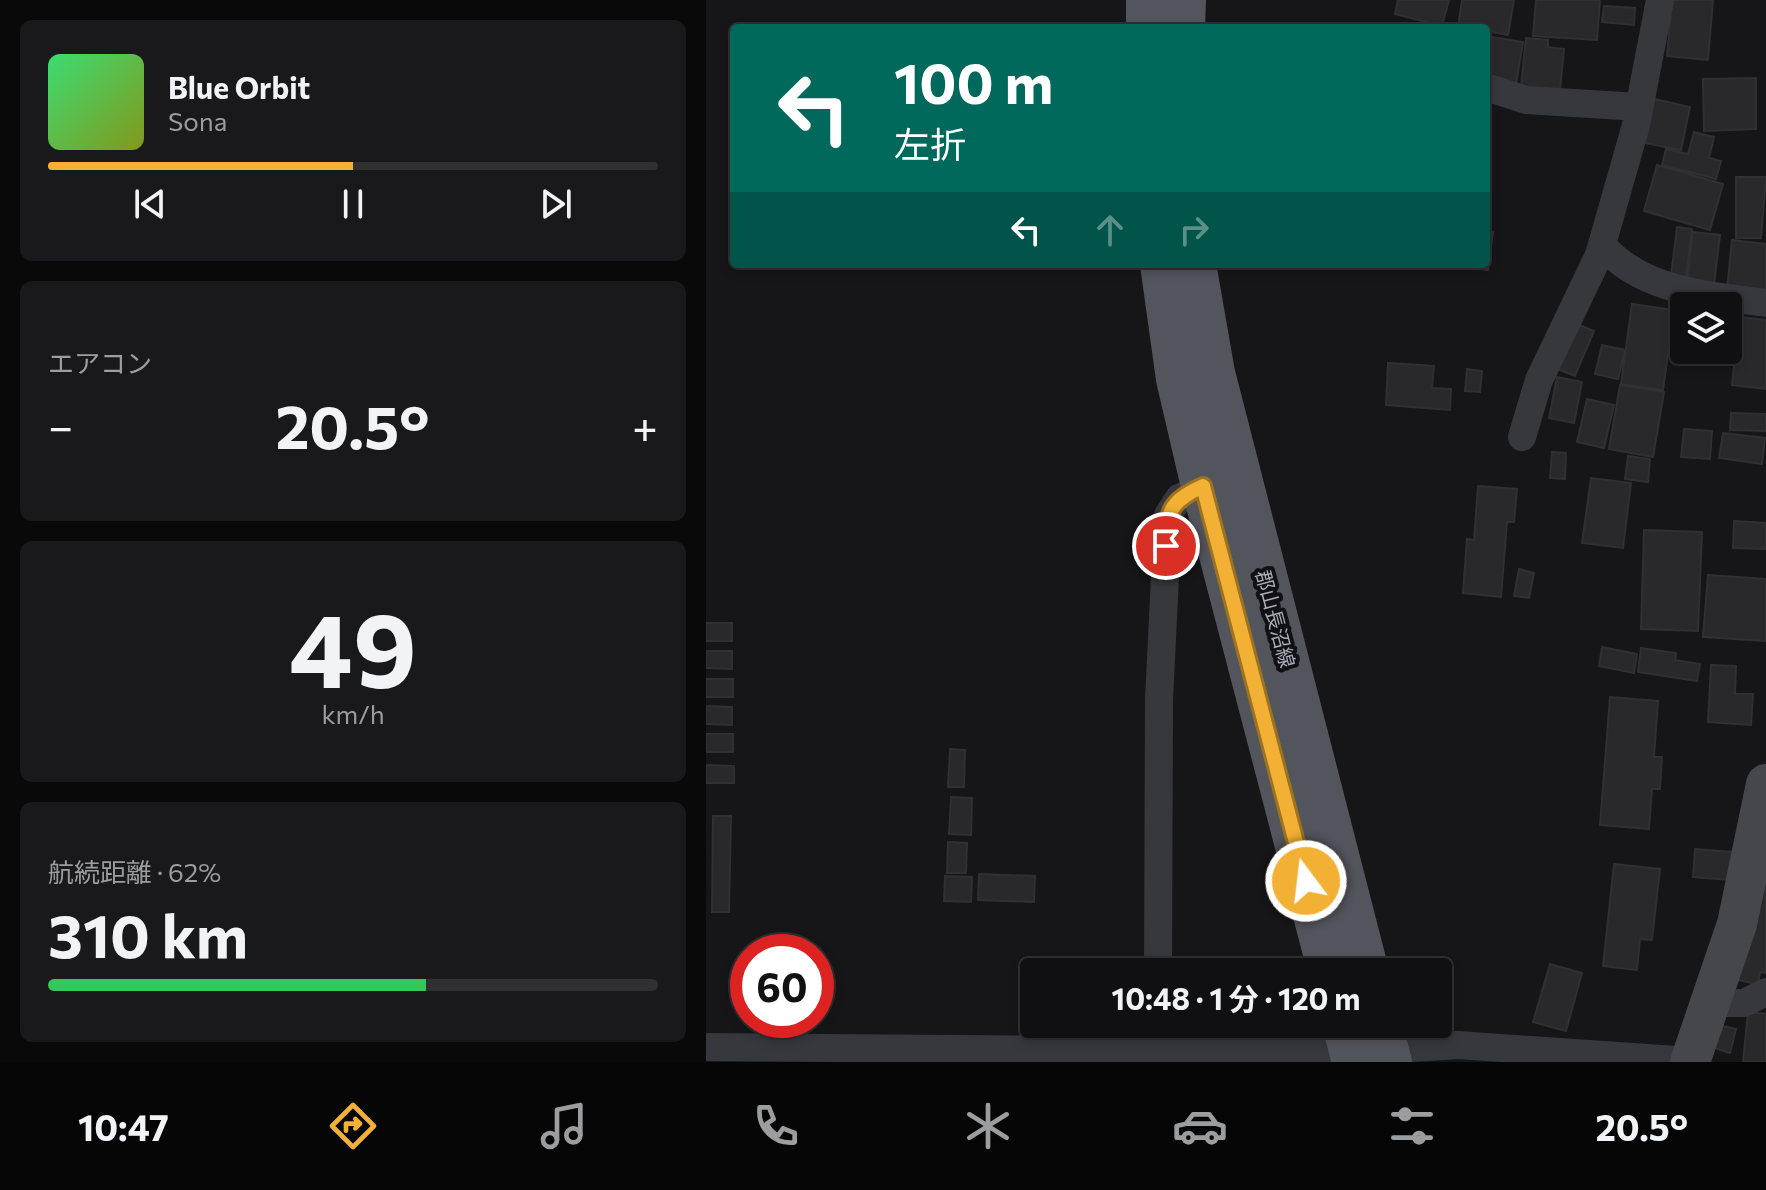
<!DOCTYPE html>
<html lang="ja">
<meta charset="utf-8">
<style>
body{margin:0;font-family:Commissioner,"Noto Sans JP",sans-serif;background:#19191b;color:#f1f3f6;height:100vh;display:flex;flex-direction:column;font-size:30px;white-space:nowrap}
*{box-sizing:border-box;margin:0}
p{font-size:26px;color:#9c9d9f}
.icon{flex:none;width:44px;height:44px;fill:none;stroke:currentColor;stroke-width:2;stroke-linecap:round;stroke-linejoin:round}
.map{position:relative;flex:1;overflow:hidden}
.side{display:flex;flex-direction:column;gap:20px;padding:20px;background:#09090a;width:706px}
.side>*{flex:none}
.top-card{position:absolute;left:24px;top:24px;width:760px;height:244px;border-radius:8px;box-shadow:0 4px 12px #0003,0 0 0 2px #303032;background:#00695c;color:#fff;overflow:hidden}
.buttons{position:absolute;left:964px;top:292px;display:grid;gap:16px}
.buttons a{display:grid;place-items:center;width:72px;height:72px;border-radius:8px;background:#101012;box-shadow:0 4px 12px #0003,0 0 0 2px #303032;font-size:40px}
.speed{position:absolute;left:24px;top:934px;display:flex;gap:16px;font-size:40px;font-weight:700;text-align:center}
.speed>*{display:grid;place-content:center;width:104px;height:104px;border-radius:50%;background:#101012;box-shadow:0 4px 12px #0003,0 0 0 2px #303032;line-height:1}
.speed .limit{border:12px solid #d22;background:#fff;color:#111}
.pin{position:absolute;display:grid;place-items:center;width:68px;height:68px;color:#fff;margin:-34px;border:4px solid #fff;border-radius:50%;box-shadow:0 2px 8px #0007}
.me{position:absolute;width:88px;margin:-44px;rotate:345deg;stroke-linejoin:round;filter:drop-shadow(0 0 6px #0008)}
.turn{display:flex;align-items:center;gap:28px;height:168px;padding:0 32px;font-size:36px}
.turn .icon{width:104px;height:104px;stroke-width:2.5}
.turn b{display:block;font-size:56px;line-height:68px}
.lanes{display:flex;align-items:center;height:76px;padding:0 32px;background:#0003;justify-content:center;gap:40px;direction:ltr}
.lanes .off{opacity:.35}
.big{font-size:60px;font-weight:700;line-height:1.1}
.side .tile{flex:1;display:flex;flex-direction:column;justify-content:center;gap:12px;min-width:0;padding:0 28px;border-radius:12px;background:#19191b}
.side .dial{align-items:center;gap:0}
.dial b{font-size:104px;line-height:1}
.song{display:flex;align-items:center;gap:24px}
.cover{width:96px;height:96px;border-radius:12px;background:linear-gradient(135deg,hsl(140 70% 55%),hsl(70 70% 35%))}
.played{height:8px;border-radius:4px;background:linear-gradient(90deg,#f2b134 50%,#303032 50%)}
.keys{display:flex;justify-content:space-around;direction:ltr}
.heat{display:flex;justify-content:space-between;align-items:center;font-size:44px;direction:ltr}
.charge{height:12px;border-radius:6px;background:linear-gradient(90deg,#34c759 62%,#303032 0)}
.trip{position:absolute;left:314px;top:958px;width:432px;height:80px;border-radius:8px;background:#101012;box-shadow:0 4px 12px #0003,0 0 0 2px #303032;font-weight:700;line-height:80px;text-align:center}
.menu{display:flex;height:128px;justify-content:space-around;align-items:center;background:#060607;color:#9c9d9f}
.menu .icon{width:56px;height:56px}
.menu .current{color:#f2b134}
.menu b{font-size:36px;color:#f1f3f6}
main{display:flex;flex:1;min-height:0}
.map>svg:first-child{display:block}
</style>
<main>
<section class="side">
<div class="tile">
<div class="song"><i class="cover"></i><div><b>Blue Orbit</b><p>Sona</p></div></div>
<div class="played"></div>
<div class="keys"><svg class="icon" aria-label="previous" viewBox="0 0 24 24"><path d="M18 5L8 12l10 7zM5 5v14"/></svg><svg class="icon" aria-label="pause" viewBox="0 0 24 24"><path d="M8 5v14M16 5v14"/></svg><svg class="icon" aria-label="next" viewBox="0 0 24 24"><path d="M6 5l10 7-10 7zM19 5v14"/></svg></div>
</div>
<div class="tile"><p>エアコン</p>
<div class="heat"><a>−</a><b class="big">20.5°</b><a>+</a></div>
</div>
<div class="tile dial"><b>49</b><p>km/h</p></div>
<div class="tile"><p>航続距離 · 62%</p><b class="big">310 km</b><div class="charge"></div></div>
</section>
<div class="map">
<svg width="1060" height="1062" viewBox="0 0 1060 1062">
<rect width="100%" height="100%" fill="#161618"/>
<!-- building -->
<path fill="#29292c" stroke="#303034" stroke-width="2" d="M 692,0 L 743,0 L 736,26 L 689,14 Z
M 756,0 L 808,0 L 802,35 L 780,31 L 780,28 L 752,27 Z
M 830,0 L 894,0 L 891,40 L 827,36 Z
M 966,0 L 1007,0 L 1002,60 L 961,56 Z
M 898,6 L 929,8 L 928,25 L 896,22 Z
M 780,36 L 817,42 L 810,84 L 780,79 Z
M 820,38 L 842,40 L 842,47 L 858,49 L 854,90 L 815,86 Z
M 1050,78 L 1050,129 L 998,131 L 997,79 Z
M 948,99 L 984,107 L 975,150 L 939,143 Z
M 988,132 L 1008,137 L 1003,158 L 1015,161 L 1010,179 L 956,165 L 960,149 L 982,154 Z
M 951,165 L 1017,184 L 1004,230 L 938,211 Z
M 1030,177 L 1060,177 L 1055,238 L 1030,238 Z
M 780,207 L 784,208 L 780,231 L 787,232 L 782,270 L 746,265 L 780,264 Z
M 971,227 L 986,229 L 980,278 L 965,276 Z
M 987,232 L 1014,235 L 1008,285 L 981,282 Z
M 1026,240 L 1060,244 L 1060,293 L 1021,289 Z
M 926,304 L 968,310 L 957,390 L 915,384 Z
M 1033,317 L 1060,320 L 1060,389 L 1026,385 Z
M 869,323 L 888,331 L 869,376 L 851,369 Z
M 896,345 L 919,350 L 912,379 L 889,374 Z
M 682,363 L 728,366 L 726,388 L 745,389 L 744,410 L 680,405 Z
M 761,369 L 776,371 L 774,392 L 759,391 Z
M 851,377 L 876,382 L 868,423 L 843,418 Z
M 914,385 L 958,392 L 947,457 L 903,449 Z
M 881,399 L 908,405 L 898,448 L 871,442 Z
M 1025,413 L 1060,414 L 1060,431 L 1024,430 Z
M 978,429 L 1006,431 L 1004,459 L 975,457 Z
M 1017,433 L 1059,438 L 1056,464 L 1013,458 Z
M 846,452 L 860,453 L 859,479 L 844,478 Z
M 922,456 L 944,459 L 942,482 L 919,479 Z
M 885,478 L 925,483 L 917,548 L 876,543 Z
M 772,486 L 811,489 L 808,522 L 801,522 L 795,597 L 757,593 L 761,539 L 768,540 Z
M 1028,521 L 1060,523 L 1060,549 L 1027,548 Z
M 938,530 L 996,532 L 992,631 L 935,629 Z
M 813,569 L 828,573 L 823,598 L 808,596 Z
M 1002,575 L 1060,579 L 1060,641 L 997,637 Z
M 0,623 L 26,623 L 26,641 L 0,641 Z
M 896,647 L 931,654 L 928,673 L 893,666 Z
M 935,648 L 970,653 L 969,660 L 994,664 L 991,681 L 932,672 Z
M 0,651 L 26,651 L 26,669 L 0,668 Z
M 1005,665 L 1030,666 L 1029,694 L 1047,694 L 1045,725 L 1002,722 Z
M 0,679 L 27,679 L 27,697 L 0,697 Z
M 904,697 L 952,701 L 948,757 L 956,757 L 954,789 L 946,789 L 943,829 L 894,825 Z
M 0,706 L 26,707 L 26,725 L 0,724 Z
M 0,734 L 27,734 L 27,752 L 0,752 Z
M 244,749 L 259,750 L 258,787 L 242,787 Z
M 0,765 L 28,766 L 28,783 L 0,783 Z
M 245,797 L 266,798 L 265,835 L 243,834 Z
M 7,816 L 25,816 L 23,912 L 6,912 Z
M 242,842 L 261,843 L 260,873 L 241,873 Z
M 989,849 L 1026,852 L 1024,880 L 987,877 Z
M 908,864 L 954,869 L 946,940 L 934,939 L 931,970 L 897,966 Z
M 1060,871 L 1060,973 L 1054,972 L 1052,984 L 1026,979 Z
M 273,874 L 329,876 L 328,902 L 272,900 Z
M 239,876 L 266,877 L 265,902 L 238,901 Z
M 844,964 L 876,973 L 860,1031 L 827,1022 Z
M 1042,1012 L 1060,1014 L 1060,1062 L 1037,1062 Z
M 1012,1025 L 1030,1029 L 1024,1053 L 1006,1047 Z"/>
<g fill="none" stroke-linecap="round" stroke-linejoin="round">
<!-- street -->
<path stroke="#37383d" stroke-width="28" d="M 780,87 L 820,100 L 933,107
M 896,245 C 937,292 1002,295 1060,303
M 816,437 L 833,380 L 893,255 L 930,125 L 954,0
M 452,972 L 453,700 L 462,515 L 473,498 L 511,482
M 1003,1003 L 1038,1003 L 1060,992
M 0,1047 L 645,1052 L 752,1045 L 985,1061
M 450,1051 L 451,1024"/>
<!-- secondary -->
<path stroke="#45474d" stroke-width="40" d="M 984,1062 L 1031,924 L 1060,784"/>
<!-- primary -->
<path stroke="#53555c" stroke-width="44" d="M 442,28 L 442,0
M 477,28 L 478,0
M 456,264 L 472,379 L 497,486 L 624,972
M 488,264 L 507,373 L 661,972
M 638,1024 L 648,1062
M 674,1024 L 684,1062"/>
</g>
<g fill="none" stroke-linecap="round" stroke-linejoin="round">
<defs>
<path id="route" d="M 460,546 C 462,510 463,502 497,486 L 600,881"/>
</defs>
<!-- route casing -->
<use href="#route" stroke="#9d7322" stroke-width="20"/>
<!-- route -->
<use href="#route" stroke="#f2b134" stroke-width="14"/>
</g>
<g text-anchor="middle" stroke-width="8" stroke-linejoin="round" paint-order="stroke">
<!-- street labels -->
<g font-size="20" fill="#a8adb8" stroke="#111113">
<text transform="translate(569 619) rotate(75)" y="7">郡山長沼線</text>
</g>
</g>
</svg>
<div class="buttons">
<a><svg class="icon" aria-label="layers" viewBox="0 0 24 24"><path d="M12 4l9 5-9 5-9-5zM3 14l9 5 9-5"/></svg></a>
</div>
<div class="speed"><div class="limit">60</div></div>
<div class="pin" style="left:460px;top:546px;background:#d93025"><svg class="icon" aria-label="arrive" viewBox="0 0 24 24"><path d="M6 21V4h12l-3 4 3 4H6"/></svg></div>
<svg class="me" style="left:600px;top:881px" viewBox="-20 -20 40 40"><circle r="17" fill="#f2b134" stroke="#fff" stroke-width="3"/><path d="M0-11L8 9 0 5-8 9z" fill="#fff"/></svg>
<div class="trip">10:48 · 1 分 · 120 m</div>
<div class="top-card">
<div class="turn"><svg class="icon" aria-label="left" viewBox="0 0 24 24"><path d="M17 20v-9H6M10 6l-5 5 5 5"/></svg><div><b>100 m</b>左折</div></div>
<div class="lanes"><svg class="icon" aria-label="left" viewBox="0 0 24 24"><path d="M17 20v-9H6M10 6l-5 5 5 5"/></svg><svg class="icon off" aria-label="ahead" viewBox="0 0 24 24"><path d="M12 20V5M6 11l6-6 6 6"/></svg><svg class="icon off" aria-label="right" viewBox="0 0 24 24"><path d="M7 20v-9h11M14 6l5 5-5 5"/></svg></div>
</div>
</div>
</main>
<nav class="menu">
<b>10:47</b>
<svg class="icon current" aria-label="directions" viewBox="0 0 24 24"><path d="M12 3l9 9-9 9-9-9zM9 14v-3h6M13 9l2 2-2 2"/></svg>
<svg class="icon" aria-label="music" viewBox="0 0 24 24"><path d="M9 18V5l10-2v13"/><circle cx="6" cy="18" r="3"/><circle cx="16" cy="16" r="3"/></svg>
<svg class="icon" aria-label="phone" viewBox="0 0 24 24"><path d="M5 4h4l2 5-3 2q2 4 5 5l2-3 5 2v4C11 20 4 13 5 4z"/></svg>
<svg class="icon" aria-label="climate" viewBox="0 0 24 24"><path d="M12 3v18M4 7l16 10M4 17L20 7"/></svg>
<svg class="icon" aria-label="car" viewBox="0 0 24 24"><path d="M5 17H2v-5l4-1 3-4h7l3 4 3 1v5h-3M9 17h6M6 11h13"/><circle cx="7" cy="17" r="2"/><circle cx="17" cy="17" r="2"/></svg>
<svg class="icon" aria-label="filters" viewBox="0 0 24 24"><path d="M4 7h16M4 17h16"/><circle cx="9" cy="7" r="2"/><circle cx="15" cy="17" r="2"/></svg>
<b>20.5°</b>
</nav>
